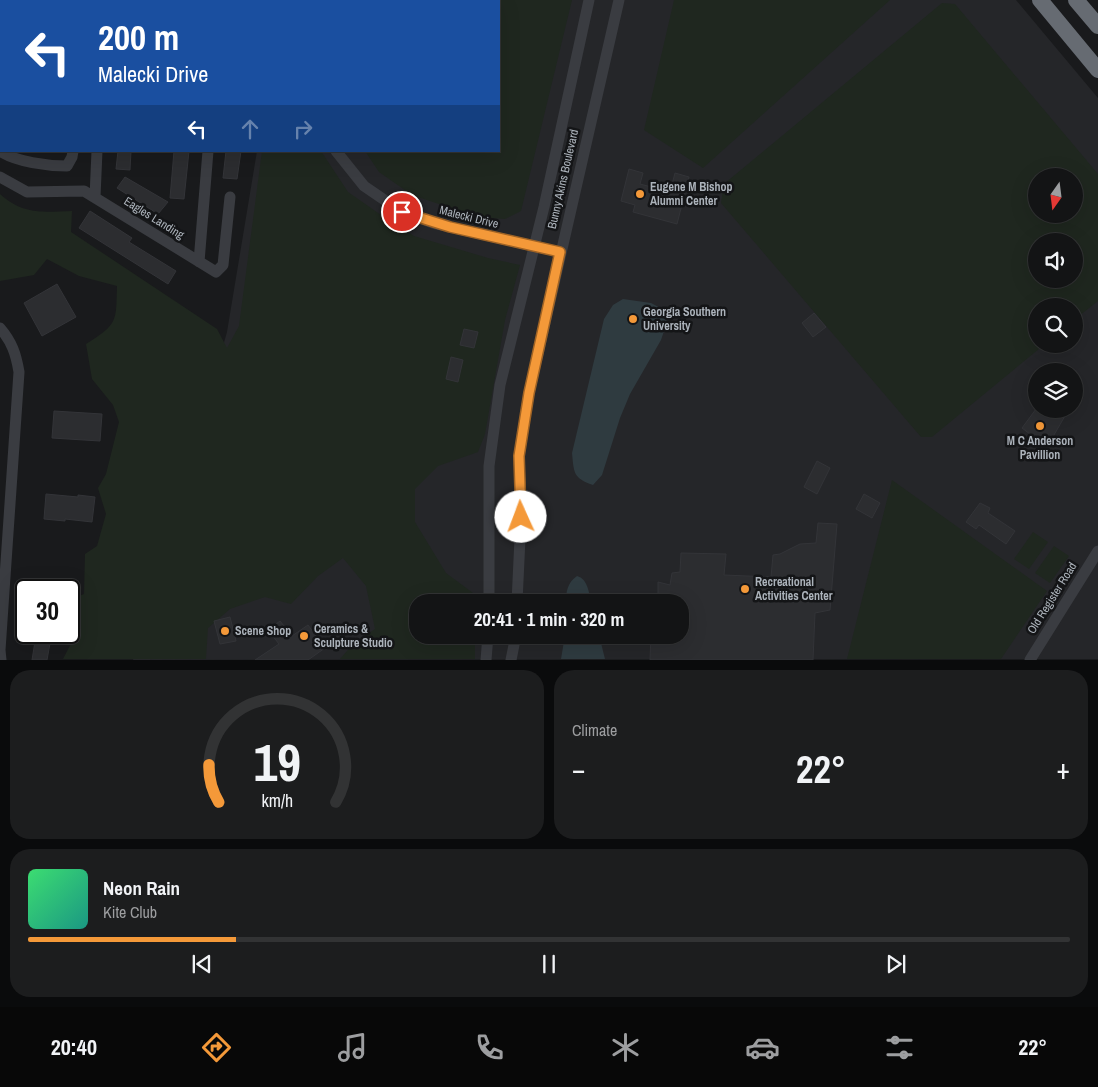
<!DOCTYPE html>
<meta charset="utf-8">
<style>
body{margin:0;font-family:"Archivo Narrow",sans-serif;background:#1c1d1e;color:#f1f3f6;height:100vh;display:flex;flex-direction:column;font-size:19px;white-space:nowrap}
*{box-sizing:border-box;margin:0}
p{font-size:16px;color:#9d9ea0}
.icon{flex:none;width:28px;height:28px;fill:none;stroke:currentColor;stroke-width:2;stroke-linecap:round;stroke-linejoin:round}
.map{position:relative;height:660px;overflow:hidden}
.details{display:flex;flex-direction:column;gap:10px;padding:10px;background:#0a0b0c;flex:1}
.details>*{flex:none}
.top-card{position:absolute;left:0px;top:0px;width:500px;height:152px;box-shadow:0 5px 20px #0002,0 0 0 1px #323334;background:#1a4fa0;color:#fff;overflow:hidden}
.needle{width:32px;rotate:194deg}
.buttons{position:absolute;left:1028px;top:168px;display:grid;gap:10px}
.buttons a{display:grid;place-items:center;width:55px;height:55px;border-radius:50%;background:#131415;box-shadow:0 5px 20px #0002,0 0 0 1px #323334;font-size:25px}
.speed{position:absolute;left:15px;top:579px;display:flex;gap:10px;font-size:25px;font-weight:700;text-align:center}
.speed>*{display:grid;place-content:center;width:65px;height:65px;border-radius:50%;background:#131415;box-shadow:0 5px 20px #0002,0 0 0 1px #323334;line-height:1}
.speed .limit{border:2px solid #111;border-radius:8px;background:#fff;color:#111}
.pin{position:absolute;display:grid;place-items:center;width:42px;height:42px;color:#fff;margin:-21px;border:2px solid #fff;border-radius:50%;box-shadow:0 1px 5px #0007}
.me{position:absolute;width:55px;margin:-28px;rotate:358deg;stroke-linejoin:round;filter:drop-shadow(0 0 4px #0008)}
.turn{display:flex;align-items:center;gap:18px;height:105px;padding:0 15px;font-size:22px}
.turn .icon{width:65px;height:65px;stroke-width:2.5}
.turn b{display:block;font-size:35px;line-height:42px}
.lanes{display:flex;align-items:center;height:48px;padding:0 15px;background:#0003;justify-content:center;gap:25px;direction:ltr}
.lanes .off{opacity:.35}
.big{font-size:38px;font-weight:700;line-height:1.1}
.details .widget{flex:1;display:flex;flex-direction:column;justify-content:center;gap:8px;min-width:0;padding:0 18px;border-radius:20px;background:#1c1d1e}
.details .dial{align-items:center;gap:0}
.dial svg{height:130px;overflow:visible;fill:none;stroke:#323334;stroke-width:7;stroke-linecap:round;text-anchor:middle}
.dial text{fill:#f1f3f6;stroke:none}
.song{display:flex;align-items:center;gap:15px}
.cover{width:60px;height:60px;border-radius:8px;background:linear-gradient(135deg,hsl(140 70% 55%),hsl(170 70% 35%))}
.played{height:5px;border-radius:2px;background:linear-gradient(90deg,#f49939 20%,#323334 20%)}
.keys{display:flex;justify-content:space-around;direction:ltr}
.heat{display:flex;justify-content:space-between;align-items:center;font-size:28px;direction:ltr}
.details .tiles{flex:1;display:grid;gap:10px;grid-template-columns:1fr 1fr}
.widget:last-child{grid-column:span 2}
.trip{position:absolute;left:409px;top:594px;width:280px;height:50px;border-radius:20px;background:#131415;box-shadow:0 5px 20px #0002,0 0 0 1px #323334;font-weight:700;line-height:50px;text-align:center}
.tabs{display:flex;height:80px;justify-content:space-around;align-items:center;background:#080808;color:#9d9ea0}
.tabs .icon{width:35px;height:35px}
.tabs .selected{color:#f49939}
.tabs b{font-size:22px;color:#f1f3f6}
.map>svg:first-child{display:block}
</style>
<div class="map">
<svg width="1098" height="660" viewBox="0 0 1098 660">
<rect width="100%" height="100%" fill="#191a1c"/>
<!-- built -->
<path fill="#252629" fill-rule="evenodd" d="M 281,0 L 1016,0 L 1098,98 L 1098,659 L 133,660 L 227,332 L 257,151 L 499,151 L 499,1 L 281,1 ZM 1036,176 L 1074,176 L 1074,214 L 1036,214 ZM 1036,241 L 1074,241 L 1074,279 L 1036,279 ZM 1036,306 L 1074,306 L 1074,344 L 1036,344 ZM 1036,371 L 1074,371 L 1074,409 L 1036,409 ZM 418,602 L 680,602 L 680,635 L 418,635 Z"/>
<!-- green -->
<path fill="#1f271f" fill-rule="evenodd" d="M 333,0 L 572,0 L 521,211 L 505,219 L 478,217 L 412,195 L 379,172 L 365,151 L 499,151 L 499,1 Z
M 674,0 L 890,0 L 703,168 L 644,130 Z
M 942,3 L 955,4 L 1098,174 L 1098,301 L 1074,320 L 1074,306 L 1036,306 L 1036,344 L 1045,344 L 932,437 L 921,437 L 721,203 L 724,184 ZM 1074,176 L 1074,214 L 1036,214 L 1036,176 ZM 1074,241 L 1074,279 L 1036,279 L 1036,241 Z
M 262,151 L 321,151 L 348,192 L 381,215 L 414,236 L 488,258 L 520,265 L 505,320 L 485,434 L 478,452 L 438,466 L 415,489 L 415,522 L 446,573 L 477,596 L 477,602 L 418,602 L 418,635 L 475,635 L 475,659 L 340,659 L 354,643 L 375,629 L 366,586 L 343,558 L 318,576 L 291,604 L 265,597 L 230,609 L 208,628 L 206,659 L 63,659 L 80,626 L 69,607 L 69,600 L 84,594 L 85,554 L 97,546 L 106,514 L 98,488 L 106,474 L 119,422 L 113,405 L 92,379 L 86,344 C 118,324 116,322 117,286 L 79,276 L 47,259 L 34,275 L 0,281 L 0,194 C 23,215 43,212 72,211 L 71,232 L 217,329 L 227,348 L 239,326 Z
M 892,480 L 1047,591 L 1001,659 L 847,659 Z
M 1033,532 L 1048,542 L 1029,569 L 1014,559 Z
M 1054,546 L 1069,556 L 1050,583 L 1035,573 Z"/>
<!-- water -->
<path fill="#2f3b40" d="M 623,299 L 651,303 L 666,311 L 668,319 L 661,340 L 630,394 L 620,418 L 602,475 L 593,485 C 573,478 574,473 572,453 L 604,319 L 613,305 Z
M 577,576 C 588,579 589,593 591,602 L 566,602 C 566,592 567,583 577,576 Z
M 565,635 L 599,635 L 605,659 L 561,659 Z"/>
<!-- building -->
<path fill="#2c2d30" stroke="#333438" d="M 118,151 L 131,151 L 130,170 L 116,169 Z
M 174,151 L 189,151 L 184,199 L 170,198 Z
M 226,151 L 241,151 L 237,179 L 223,178 Z
M 629,169 L 643,173 L 640,184 L 670,192 L 675,173 L 689,177 L 677,224 L 633,212 L 635,205 L 621,201 Z
M 125,177 L 168,202 L 158,214 L 117,188 Z
M 90,211 L 132,238 L 129,242 L 176,271 L 168,284 L 79,228 Z
M 57,284 L 76,317 L 42,336 L 24,303 Z
M 814,313 L 826,327 L 813,337 L 802,323 Z
M 464,329 L 478,332 L 474,348 L 460,345 Z
M 451,357 L 463,360 L 458,382 L 446,379 Z
M 1036,409 L 1069,409 L 1047,447 L 1022,428 Z
M 54,411 L 102,414 L 100,441 L 52,438 Z
M 817,461 L 830,468 L 817,494 L 804,487 Z
M 46,494 L 78,497 L 78,495 L 95,497 L 92,522 L 65,519 L 65,521 L 44,519 Z
M 864,494 L 880,503 L 872,518 L 856,509 Z
M 980,503 L 990,508 L 988,513 L 1015,531 L 1006,544 L 979,525 L 976,529 L 966,522 Z
M 818,523 L 837,524 L 830,610 L 815,613 L 813,660 L 650,660 L 651,635 L 680,635 L 680,602 L 652,602 L 653,594 L 658,595 L 658,582 L 670,585 L 672,573 L 680,572 L 681,553 L 726,554 L 724,575 L 771,577 L 773,555 L 780,554 L 800,544 L 816,543 Z
M 230,617 L 236,641 L 220,644 L 214,621 Z
M 280,621 L 292,636 L 308,625 L 325,648 L 308,660 L 255,660 L 279,644 L 268,630 Z
M 36,635 L 51,638 L 47,660 L 32,660 Z"/>
<g fill="none" stroke-linecap="round" stroke-linejoin="round">
<!-- minor -->
<path stroke="#3a3c41" stroke-width="11" d="M 125,0 L 131,1
M 308,0 L 308,1
M 90,1 L 93,0
M 0,95 L 1,90
M 0,151 C 16,162 48,166 67,166 L 72,157 L 73,151
M 336,151 L 364,186 L 402,212 L 436,224 L 560,252
M 0,177 L 27,192 L 84,191 L 216,272 L 223,265 L 230,197
M 95,197 L 97,151
M 199,262 L 208,151
M 0,328 C 12,342 16,354 19,372 L 0,650 L 1,660
M 489,602 L 489,466 L 500,385 L 544,207 L 589,0
M 517,602 L 521,517 L 519,456 L 529,393 L 619,0
M 486,660 L 488,635
M 511,660 L 516,635
M 1030,660 L 1098,551"/>
<!-- highway -->
<path stroke="#666b72" stroke-width="16" d="M 1040,0 L 1098,70
M 1076,0 L 1098,26"/>
</g>
<g fill="none" stroke-linecap="round" stroke-linejoin="round">
<defs>
<path id="route" d="M 402,212 L 450,227 L 560,252 L 529,393 L 519,456 L 521,517"/>
</defs>
<!-- route casing -->
<use href="#route" stroke="#9f6325" stroke-width="12"/>
<!-- route -->
<use href="#route" stroke="#f49939" stroke-width="9"/>
</g>
<!-- markers -->
<g fill="#f49939" stroke="#141517" stroke-width="2">
<circle cx="640" cy="194" r="5"/>
<circle cx="633" cy="319" r="5"/>
<circle cx="1040" cy="426" r="5"/>
<circle cx="745" cy="589" r="5"/>
<circle cx="225" cy="631" r="5"/>
<circle cx="304" cy="636" r="5"/>
</g>
<g text-anchor="middle" stroke-width="5" stroke-linejoin="round" paint-order="stroke">
<!-- street labels -->
<g font-size="12" fill="#acb3bb" stroke="#141517">
<text transform="translate(563 179) rotate(-77)" y="4">Bunny Akins Boulevard</text>
<text transform="translate(469 217) rotate(14)" y="4">Malecki Drive</text>
<text transform="translate(154 218) rotate(32)" y="4">Eagles Landing</text>
<text transform="translate(1052 598) rotate(-58)" y="4">Old Register Road</text>
</g>
<!-- poi labels -->
<g font-size="12" font-weight="bold" fill="#acb3bb" stroke="#141517" text-anchor="start">
<text x="650" y="191">Eugene M Bishop<tspan x="650" dy="14">Alumni Center</tspan></text>
<text x="643" y="316">Georgia Southern<tspan x="643" dy="14">University</tspan></text>
<text x="1040" y="445" text-anchor="middle">M C Anderson<tspan x="1040" dy="14">Pavillion</tspan></text>
<text x="755" y="586">Recreational<tspan x="755" dy="14">Activities Center</tspan></text>
<text x="314" y="633">Ceramics &amp;<tspan x="314" dy="14">Sculpture Studio</tspan></text>
<text x="235" y="635">Scene Shop</text>
</g>
</g>
</svg>
<div class="buttons">
<a><svg class="needle" viewBox="-14 -14 28 28"><path d="M0-13l5 13h-10z" fill="#e53935"/><path d="M0 13l5-13h-10z" fill="#9d9ea0"/></svg></a>
<a><svg class="icon" aria-label="sound" viewBox="0 0 24 24"><path d="M4 9h4l5-4v14l-5-4H4zM17 9q2 3 0 6"/></svg></a>
<a><svg class="icon" aria-label="search" viewBox="0 0 24 24"><circle cx="10" cy="10" r="6"/><path d="M15 15l6 6"/></svg></a>
<a><svg class="icon" aria-label="layers" viewBox="0 0 24 24"><path d="M12 4l9 5-9 5-9-5zM3 14l9 5 9-5"/></svg></a>
</div>
<div class="speed"><div class="limit">30</div></div>
<div class="pin" style="left:402px;top:212px;background:#d93025"><svg class="icon" aria-label="arrive" viewBox="0 0 24 24"><path d="M6 21V4h12l-3 4 3 4H6"/></svg></div>
<svg class="me" style="left:521px;top:517px" viewBox="-20 -20 40 40"><circle r="19" fill="#fff"/><path d="M0-13L10 11 0 6-10 11z" fill="#f49939"/></svg>
<div class="trip">20:41 · 1 min · 320 m</div>
<div class="top-card">
<div class="turn"><svg class="icon" aria-label="left" viewBox="0 0 24 24"><path d="M17 20v-9H6M10 6l-5 5 5 5"/></svg><div><b>200 m</b>Malecki Drive</div></div>
<div class="lanes"><svg class="icon" aria-label="left" viewBox="0 0 24 24"><path d="M17 20v-9H6M10 6l-5 5 5 5"/></svg><svg class="icon off" aria-label="ahead" viewBox="0 0 24 24"><path d="M12 20V5M6 11l6-6 6 6"/></svg><svg class="icon off" aria-label="right" viewBox="0 0 24 24"><path d="M7 20v-9h11M14 6l5 5-5 5"/></svg></div>
</div>
</div>
<section class="details">
<div class="tiles">
<div class="widget dial"><svg viewBox="0 0 100 80">
<path d="M14 69A42 42 0 1 1 86 69"/>
<path d="M14 69A42 42 0 0 1 8 46" stroke="#f49939"/>
<text x="50" y="56" font-size="32" font-weight="700">19</text>
<text x="50" y="72" font-size="11">km/h</text>
</svg></div>
<div class="widget"><p>Climate</p>
<div class="heat"><a>−</a><b class="big">22°</b><a>+</a></div>
</div>
<div class="widget">
<div class="song"><i class="cover"></i><div><b>Neon Rain</b><p>Kite Club</p></div></div>
<div class="played"></div>
<div class="keys"><svg class="icon" aria-label="previous" viewBox="0 0 24 24"><path d="M18 5L8 12l10 7zM5 5v14"/></svg><svg class="icon" aria-label="pause" viewBox="0 0 24 24"><path d="M8 5v14M16 5v14"/></svg><svg class="icon" aria-label="next" viewBox="0 0 24 24"><path d="M6 5l10 7-10 7zM19 5v14"/></svg></div>
</div>
</div>
</section>
<nav class="tabs">
<b>20:40</b>
<svg class="icon selected" aria-label="directions" viewBox="0 0 24 24"><path d="M12 3l9 9-9 9-9-9zM9 14v-3h6M13 9l2 2-2 2"/></svg>
<svg class="icon" aria-label="music" viewBox="0 0 24 24"><path d="M9 18V5l10-2v13"/><circle cx="6" cy="18" r="3"/><circle cx="16" cy="16" r="3"/></svg>
<svg class="icon" aria-label="phone" viewBox="0 0 24 24"><path d="M5 4h4l2 5-3 2q2 4 5 5l2-3 5 2v4C11 20 4 13 5 4z"/></svg>
<svg class="icon" aria-label="climate" viewBox="0 0 24 24"><path d="M12 3v18M4 7l16 10M4 17L20 7"/></svg>
<svg class="icon" aria-label="car" viewBox="0 0 24 24"><path d="M5 17H2v-5l4-1 3-4h7l3 4 3 1v5h-3M9 17h6M6 11h13"/><circle cx="7" cy="17" r="2"/><circle cx="17" cy="17" r="2"/></svg>
<svg class="icon" aria-label="filters" viewBox="0 0 24 24"><path d="M4 7h16M4 17h16"/><circle cx="9" cy="7" r="2"/><circle cx="15" cy="17" r="2"/></svg>
<b>22°</b>
</nav>
